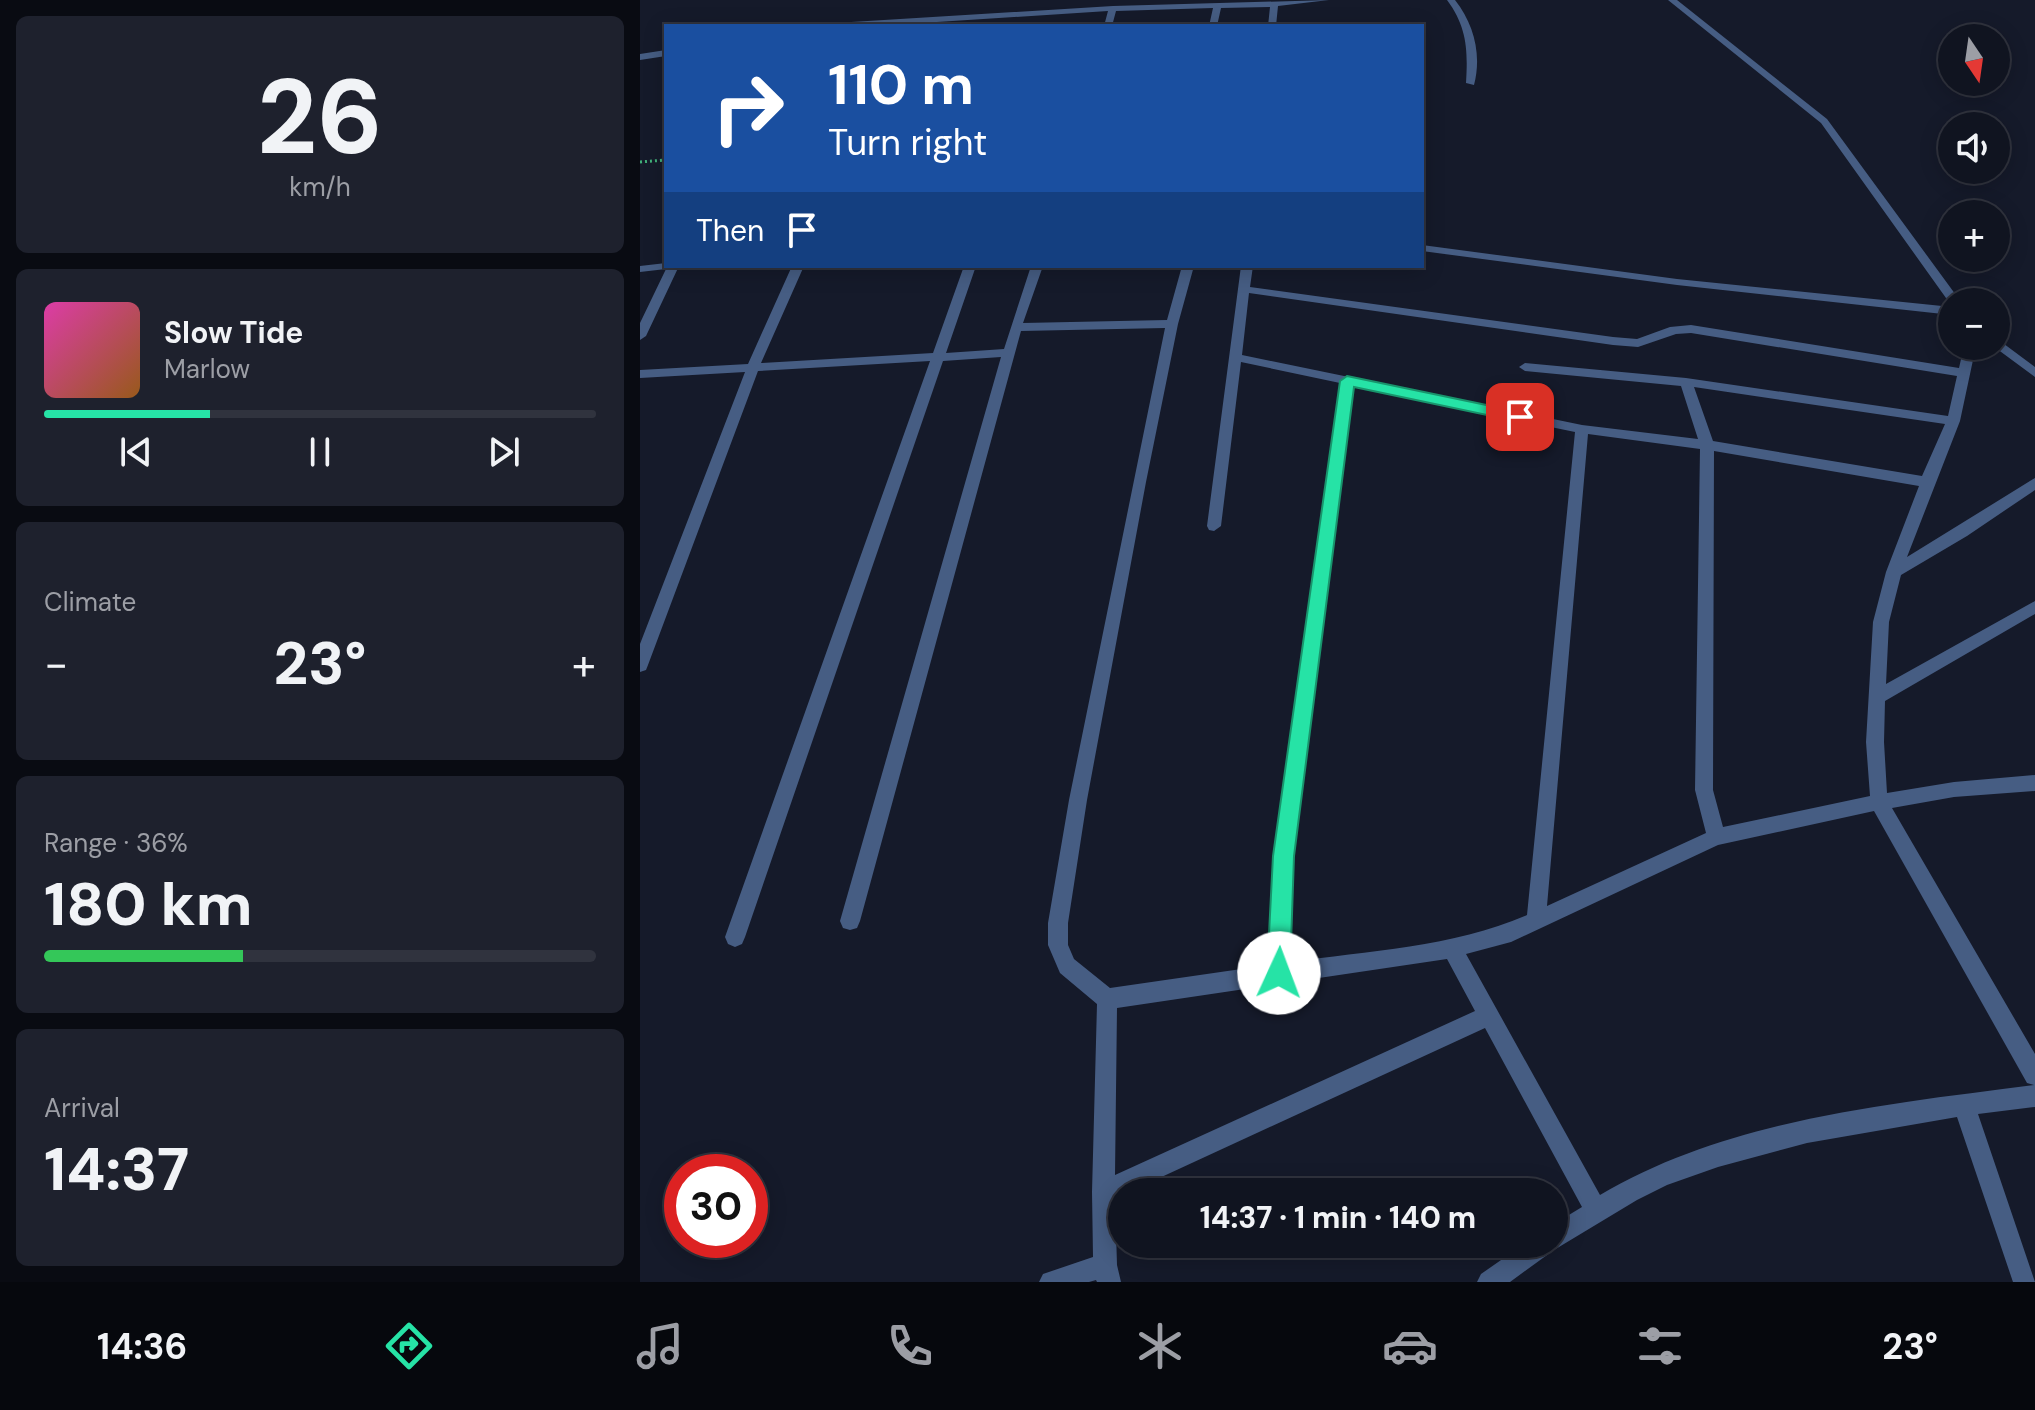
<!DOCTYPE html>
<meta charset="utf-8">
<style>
body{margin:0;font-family:"DM Sans",sans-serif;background:#1e212d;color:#f1f3f6;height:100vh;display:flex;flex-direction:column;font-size:30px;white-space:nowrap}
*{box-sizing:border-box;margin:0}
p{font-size:26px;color:#9c9ea5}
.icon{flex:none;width:44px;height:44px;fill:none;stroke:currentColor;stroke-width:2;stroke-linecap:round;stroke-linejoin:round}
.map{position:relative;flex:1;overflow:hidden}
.side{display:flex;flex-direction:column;gap:16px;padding:16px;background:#090b12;width:640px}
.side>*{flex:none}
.hud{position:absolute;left:24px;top:24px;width:760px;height:244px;border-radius:0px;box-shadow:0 4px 20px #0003,0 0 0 2px #30333e;background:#1a4fa0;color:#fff;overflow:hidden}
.needle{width:52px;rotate:167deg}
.fabs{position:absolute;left:1298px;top:24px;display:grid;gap:16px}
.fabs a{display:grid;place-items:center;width:72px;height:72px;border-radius:50%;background:#101420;box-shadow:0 4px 20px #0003,0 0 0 2px #30333e;font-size:40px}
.speed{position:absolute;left:24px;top:1154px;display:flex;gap:16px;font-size:40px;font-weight:700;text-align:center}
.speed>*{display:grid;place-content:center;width:104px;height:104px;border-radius:50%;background:#101420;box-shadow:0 4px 20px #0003,0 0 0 2px #30333e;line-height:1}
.speed .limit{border:12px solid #d22;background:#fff;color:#111}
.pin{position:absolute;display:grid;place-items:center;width:68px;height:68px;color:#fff;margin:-34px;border-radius:16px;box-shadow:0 4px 12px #0006}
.me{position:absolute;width:88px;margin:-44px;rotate:2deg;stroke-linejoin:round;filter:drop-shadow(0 0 6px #0008)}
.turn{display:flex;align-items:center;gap:28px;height:168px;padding:0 32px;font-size:36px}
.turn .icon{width:104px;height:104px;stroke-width:2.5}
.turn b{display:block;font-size:56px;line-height:68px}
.then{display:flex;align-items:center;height:76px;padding:0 32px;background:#0003;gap:16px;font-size:30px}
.big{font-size:60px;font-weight:800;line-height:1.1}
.side .widget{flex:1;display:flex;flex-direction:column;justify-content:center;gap:12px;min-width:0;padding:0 28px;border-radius:12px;background:#1e212d}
.side .dial{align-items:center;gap:0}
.dial b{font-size:104px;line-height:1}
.song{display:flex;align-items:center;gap:24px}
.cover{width:96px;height:96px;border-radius:12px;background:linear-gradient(135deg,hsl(320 70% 55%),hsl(30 70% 35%))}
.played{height:8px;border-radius:4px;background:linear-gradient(90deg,#26e3a6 30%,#30333e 30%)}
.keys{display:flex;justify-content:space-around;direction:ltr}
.heat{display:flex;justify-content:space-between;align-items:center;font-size:44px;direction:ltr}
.charge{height:12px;border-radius:6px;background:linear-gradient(90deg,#34c759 36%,#30333e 0)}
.trip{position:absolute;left:468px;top:1178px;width:460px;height:80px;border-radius:40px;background:#101420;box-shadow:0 4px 20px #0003,0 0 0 2px #30333e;font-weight:800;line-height:80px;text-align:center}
.dock{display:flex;height:128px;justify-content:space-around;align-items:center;background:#06080d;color:#9c9ea5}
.dock .icon{width:56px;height:56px}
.dock .active{color:#26e3a6}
.dock b{font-size:36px;color:#f1f3f6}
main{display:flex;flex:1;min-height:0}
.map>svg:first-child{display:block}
</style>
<main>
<section class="side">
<div class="widget dial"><b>26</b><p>km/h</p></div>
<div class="widget">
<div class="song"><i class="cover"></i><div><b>Slow Tide</b><p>Marlow</p></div></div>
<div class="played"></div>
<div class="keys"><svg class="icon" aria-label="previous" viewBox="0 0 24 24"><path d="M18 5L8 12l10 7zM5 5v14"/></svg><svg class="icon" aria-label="pause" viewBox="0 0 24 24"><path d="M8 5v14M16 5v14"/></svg><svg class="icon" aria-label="next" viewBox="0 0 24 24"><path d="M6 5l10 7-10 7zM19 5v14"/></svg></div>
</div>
<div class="widget"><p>Climate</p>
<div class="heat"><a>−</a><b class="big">23°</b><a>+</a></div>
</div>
<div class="widget"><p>Range · 36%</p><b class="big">180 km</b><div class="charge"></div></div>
<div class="widget"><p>Arrival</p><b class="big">14:37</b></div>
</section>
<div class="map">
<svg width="1395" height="1282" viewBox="0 0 1395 1282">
<rect width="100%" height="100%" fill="#151a2a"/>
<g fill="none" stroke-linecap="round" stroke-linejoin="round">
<!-- path -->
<path stroke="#41b07a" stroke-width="3" stroke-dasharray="2 3" stroke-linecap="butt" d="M 0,162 L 26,160"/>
<!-- street -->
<path fill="#465d83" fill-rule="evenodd" d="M 689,0 L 638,6 L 636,26 L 628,26 L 630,7 L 581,8 L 577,26 L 569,26 L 573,8 L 476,11 L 472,26 L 464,26 L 468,11 L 235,26 L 191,26 L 195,23 L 473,6 Z
M 807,0 L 815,0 C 834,24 842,55 834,85 L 826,83 C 828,50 827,27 807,0 Z
M 1028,0 L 1037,0 L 1187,119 L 1321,302 L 1312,302 L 1311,305 L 1181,123 Z
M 26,50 L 26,56 L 0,60 L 0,54 Z
M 782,245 L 1037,279 L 1312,307 L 1312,315 L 1037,285 L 782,251 Z
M 26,263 L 26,266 L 39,266 L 6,336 L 0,340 L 0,323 L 26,269 L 0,272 L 0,266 Z
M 152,266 L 164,266 L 121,363 L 293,353 L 324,266 L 336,266 L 306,353 L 364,349 L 391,266 L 403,266 L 383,323 L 527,320 L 542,266 L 554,266 L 538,324 L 506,482 L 447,800 L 428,923 L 428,945 L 434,959 L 470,988 L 629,965 L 635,856 L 700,383 L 601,362 L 581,526 L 574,531 L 569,530 L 567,526 L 601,266 L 613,266 L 610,287 L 973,337 L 997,339 L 1030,327 L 1051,325 L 1319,368 L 1324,346 L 1336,346 L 1320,421 L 1267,557 L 1395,478 L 1395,490 L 1327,536 L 1261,575 L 1249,622 L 1246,684 L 1395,601 L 1395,614 L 1245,701 L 1244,742 L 1247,793 L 1314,782 L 1395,775 L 1395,791 L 1314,797 L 1252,808 L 1395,1054 L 1395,1107 L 1338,1114 L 1395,1282 L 1373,1282 L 1317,1117 L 1167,1143 L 1078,1167 L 1027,1185 L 997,1200 L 914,1250 L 870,1282 L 837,1282 L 841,1274 L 884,1244 L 914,1244 L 914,1224 L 942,1207 L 845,1028 L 489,1192 L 482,1192 L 482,1195 L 475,1198 L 477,1265 L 481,1282 L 457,1282 L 456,1280 L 449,1282 L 399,1282 L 403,1274 L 453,1257 L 452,1192 L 457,1004 L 420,973 L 408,945 L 408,923 L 429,800 L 525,328 L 381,331 L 220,921 L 217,928 L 210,930 L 203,928 L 200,921 L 361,357 L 303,361 L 105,937 L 102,944 L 95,947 L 88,944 L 85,937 L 290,361 L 118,371 L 8,665 L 6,670 L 0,672 L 0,644 L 105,372 L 0,378 L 0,370 L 108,364 ZM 609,293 L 973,345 L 998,347 L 1036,334 L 1051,333 L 1317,376 L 1308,416 L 1046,378 L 885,363 L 879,367 L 885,371 L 1041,386 L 1058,439 L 942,425 L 602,355 ZM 713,386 L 935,432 L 887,915 C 814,947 728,951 649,962 L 653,856 ZM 1054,387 L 1305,424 L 1282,476 L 1073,441 ZM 948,434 L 1060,449 L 1055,790 L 1066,833 L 907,906 ZM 1074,451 L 1279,486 L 1246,572 L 1233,622 L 1226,742 L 1230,796 L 1083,827 L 1073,790 ZM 1234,811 L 1387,1083 L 1394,1085 C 1249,1104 1089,1119 960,1195 L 826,954 L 871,942 L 1078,845 ZM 807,959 L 835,1011 L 475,1175 L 477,1008 Z
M 1356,338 L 1395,367 L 1395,377 L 1353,346 L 1356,346 Z"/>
</g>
<!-- route -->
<path fill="#26e3a6" stroke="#19946c" stroke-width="2" d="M 707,376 L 880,412 L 887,417 L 880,422 L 714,387 L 654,856 L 650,973 L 647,981 L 639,984 L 631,981 L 627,973 L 633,856 L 700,381 Z"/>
</svg>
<div class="fabs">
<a><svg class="needle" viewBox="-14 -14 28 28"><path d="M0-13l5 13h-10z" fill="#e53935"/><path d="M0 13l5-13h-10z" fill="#9c9ea5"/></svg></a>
<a><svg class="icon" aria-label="sound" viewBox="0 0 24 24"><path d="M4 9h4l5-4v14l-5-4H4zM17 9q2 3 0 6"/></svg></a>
<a>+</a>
<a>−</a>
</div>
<div class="speed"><div class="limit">30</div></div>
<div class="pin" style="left:880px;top:417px;background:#d93025"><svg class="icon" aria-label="arrive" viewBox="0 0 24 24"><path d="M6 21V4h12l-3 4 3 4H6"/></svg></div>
<svg class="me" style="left:639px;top:973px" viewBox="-20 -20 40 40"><circle r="19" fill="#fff"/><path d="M0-13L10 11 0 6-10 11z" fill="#26e3a6"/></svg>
<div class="trip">14:37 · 1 min · 140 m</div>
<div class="hud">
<div class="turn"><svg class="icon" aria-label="right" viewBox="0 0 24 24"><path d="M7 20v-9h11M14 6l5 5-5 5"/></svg><div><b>110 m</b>Turn right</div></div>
<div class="then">Then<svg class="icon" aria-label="arrive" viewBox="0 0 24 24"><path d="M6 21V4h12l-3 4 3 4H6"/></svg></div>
</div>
</div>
</main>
<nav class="dock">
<b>14:36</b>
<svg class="icon active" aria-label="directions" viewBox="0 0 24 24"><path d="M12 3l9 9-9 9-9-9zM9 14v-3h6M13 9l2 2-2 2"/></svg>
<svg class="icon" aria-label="music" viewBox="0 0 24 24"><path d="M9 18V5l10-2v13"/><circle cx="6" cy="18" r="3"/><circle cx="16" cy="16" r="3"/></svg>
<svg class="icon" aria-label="phone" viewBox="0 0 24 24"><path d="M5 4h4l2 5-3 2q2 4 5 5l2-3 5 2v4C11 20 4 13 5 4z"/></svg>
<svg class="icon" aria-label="climate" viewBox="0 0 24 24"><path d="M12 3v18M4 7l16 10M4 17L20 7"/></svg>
<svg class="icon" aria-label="car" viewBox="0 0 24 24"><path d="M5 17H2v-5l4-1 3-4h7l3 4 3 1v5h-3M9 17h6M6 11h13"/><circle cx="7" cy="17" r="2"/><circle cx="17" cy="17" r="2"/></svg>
<svg class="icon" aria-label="filters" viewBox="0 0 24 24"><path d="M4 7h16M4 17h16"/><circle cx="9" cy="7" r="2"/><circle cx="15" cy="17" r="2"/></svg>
<b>23°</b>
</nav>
